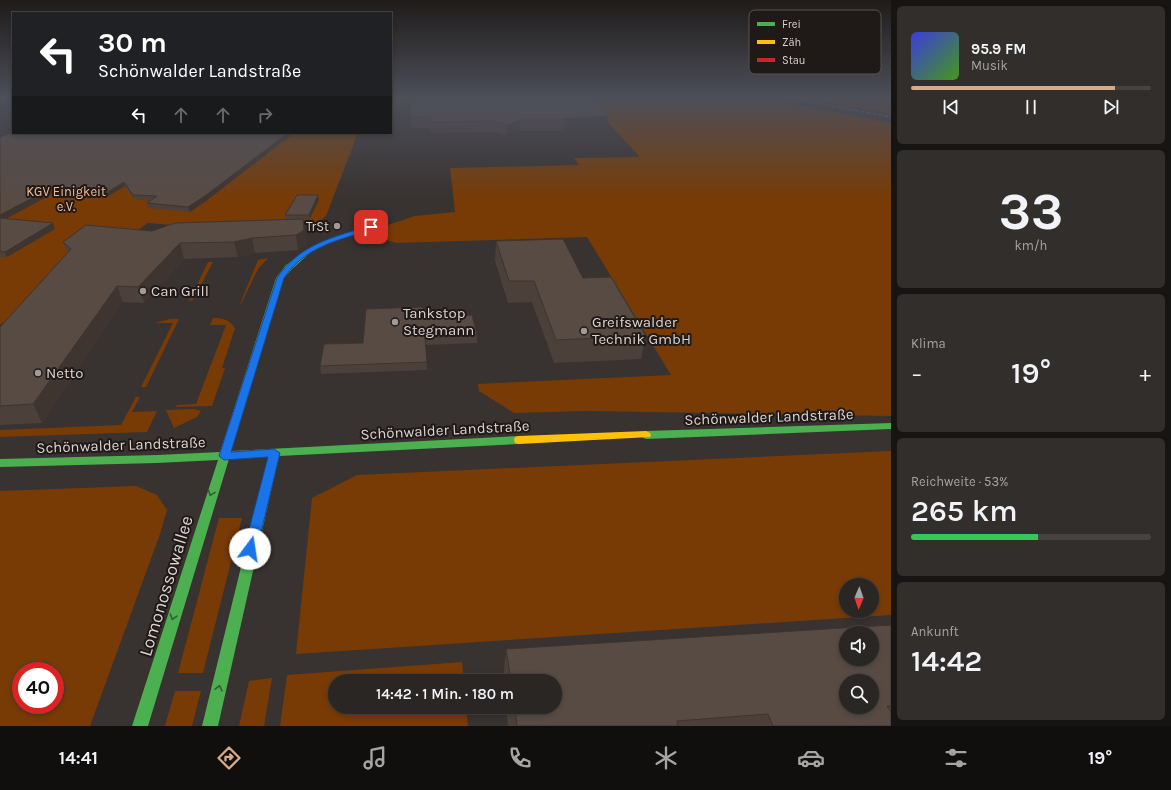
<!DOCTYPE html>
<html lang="de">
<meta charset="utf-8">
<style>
body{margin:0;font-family:Karla,sans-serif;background:#322e2c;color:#f1f3f6;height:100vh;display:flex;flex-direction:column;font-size:15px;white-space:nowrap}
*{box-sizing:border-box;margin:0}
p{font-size:13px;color:#a5a5a6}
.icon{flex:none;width:22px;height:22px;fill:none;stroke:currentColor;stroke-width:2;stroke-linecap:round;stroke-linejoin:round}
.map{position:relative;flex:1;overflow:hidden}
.panel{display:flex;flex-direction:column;gap:6px;padding:6px;background:#171514;width:280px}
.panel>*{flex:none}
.banner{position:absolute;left:12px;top:12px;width:380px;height:122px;border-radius:0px;box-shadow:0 2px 6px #0003,0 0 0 1px #464341;background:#202124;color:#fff;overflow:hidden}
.needle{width:26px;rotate:182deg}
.tools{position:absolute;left:839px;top:578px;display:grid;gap:8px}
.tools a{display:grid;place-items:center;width:40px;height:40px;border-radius:50%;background:#2a2624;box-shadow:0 2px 6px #0003,0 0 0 1px #464341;font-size:20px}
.speed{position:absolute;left:12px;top:662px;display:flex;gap:8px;font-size:20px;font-weight:700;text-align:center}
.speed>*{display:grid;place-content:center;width:52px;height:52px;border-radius:50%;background:#2a2624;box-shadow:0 2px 6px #0003,0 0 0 1px #464341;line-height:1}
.speed .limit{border:6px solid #d22;background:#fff;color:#111}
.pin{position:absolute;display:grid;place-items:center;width:34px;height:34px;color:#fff;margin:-17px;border-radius:8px;box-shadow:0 2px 6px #0006}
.me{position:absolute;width:44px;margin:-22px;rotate:14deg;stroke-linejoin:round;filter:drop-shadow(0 0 3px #0008)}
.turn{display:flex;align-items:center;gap:14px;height:84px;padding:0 20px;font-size:18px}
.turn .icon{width:52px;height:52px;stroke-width:2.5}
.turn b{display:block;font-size:28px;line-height:34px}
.lanes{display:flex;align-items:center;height:38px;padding:0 20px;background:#0003;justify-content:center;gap:20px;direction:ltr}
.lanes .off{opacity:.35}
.big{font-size:30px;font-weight:600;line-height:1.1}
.panel .card{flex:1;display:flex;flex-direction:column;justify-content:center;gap:6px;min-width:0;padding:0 14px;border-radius:6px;background:#322e2c}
.panel .dial{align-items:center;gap:0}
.dial b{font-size:52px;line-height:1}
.song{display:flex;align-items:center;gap:12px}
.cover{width:48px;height:48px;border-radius:6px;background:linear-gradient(135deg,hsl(240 70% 55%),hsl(100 70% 35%))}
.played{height:4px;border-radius:2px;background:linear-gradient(90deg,#d6ab8b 85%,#464341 85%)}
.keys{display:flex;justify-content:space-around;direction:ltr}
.heat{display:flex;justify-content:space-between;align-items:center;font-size:22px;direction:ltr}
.charge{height:6px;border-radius:3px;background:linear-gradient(90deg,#34c759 53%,#464341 0)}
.trip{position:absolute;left:328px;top:674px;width:234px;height:40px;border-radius:20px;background:#2a2624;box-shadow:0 2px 6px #0003,0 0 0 1px #464341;font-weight:600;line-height:40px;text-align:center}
.dock{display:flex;height:64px;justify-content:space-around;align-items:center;background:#110f0e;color:#a5a5a6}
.dock .icon{width:28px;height:28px}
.dock .current{color:#d6ab8b}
.dock b{font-size:18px;color:#f1f3f6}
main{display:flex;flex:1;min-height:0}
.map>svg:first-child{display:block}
</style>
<main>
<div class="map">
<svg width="891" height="726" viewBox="0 0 891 726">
<rect width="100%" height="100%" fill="#383230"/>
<!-- green -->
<path fill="#783b06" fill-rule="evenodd" d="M 391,99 L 764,99 L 891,123 L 891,416 L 587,411 L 514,413 L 479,391 L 478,384 L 671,375 L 587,237 L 396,243 L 364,233 L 415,216 L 455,212 L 450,168 L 579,165 L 574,158 L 640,157 L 588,101 L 391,103 Z
M 813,99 L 891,99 L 891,114 Z
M 13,133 L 358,133 L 326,216 L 320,221 L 311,223 L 219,222 L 208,228 L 148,223 L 0,325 L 0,137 Z
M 268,258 L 258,269 L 241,304 L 240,304 L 258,260 Z
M 208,262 L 213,262 L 193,300 L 189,301 Z
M 213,318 C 223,318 230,320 235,328 L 222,368 L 225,368 L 212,406 L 176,407 L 177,405 L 196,404 L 226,325 L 210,325 Z
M 170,319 L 179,319 L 146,387 L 141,387 L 173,323 L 155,323 Z
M 136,397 L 140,397 L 132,412 L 157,411 L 147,432 L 0,437 L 0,430 L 121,425 Z
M 194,409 L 201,411 L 197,417 L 174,428 L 166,410 Z
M 891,451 L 891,615 L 296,654 L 312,498 L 357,475 ZM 846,585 L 872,585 L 872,611 L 846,611 Z
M 136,486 L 157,495 L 167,510 L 160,534 L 90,726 L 0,726 L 0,491 ZM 21,671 L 55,671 L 55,705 L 21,705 Z
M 219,518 L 242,518 L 203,673 L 178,673 Z
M 462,662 L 464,681 L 335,681 L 335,707 L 466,707 L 468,726 L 280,726 L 287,675 Z
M 272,678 L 264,726 L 239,726 L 249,681 Z
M 175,691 L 201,691 L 192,726 L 165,726 Z"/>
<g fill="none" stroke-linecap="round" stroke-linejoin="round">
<!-- fast -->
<path fill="#4caf50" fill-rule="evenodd" d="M 310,248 L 313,250 L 312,251 L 292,269 L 284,278 L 231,451 L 519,436 L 523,437 L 524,440 L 523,443 L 519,444 L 279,456 L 218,726 L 202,726 L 268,457 L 229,459 L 148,726 L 132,726 L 218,460 L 157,463 L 0,467 L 0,459 L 157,455 L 220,452 L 276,278 L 286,265 Z
M 891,423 L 891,429 L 646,439 L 642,437 L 641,435 L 642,433 L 646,431 Z"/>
<!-- slow -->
<path fill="#ffc107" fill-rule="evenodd" d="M 646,431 L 650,433 L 651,435 L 650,437 L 519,444 L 515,443 L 514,440 L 515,437 L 519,436 Z"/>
<!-- jam -->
<path fill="#c62828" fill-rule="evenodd" d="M 371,225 L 374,227 L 373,228 L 335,241 L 312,251 L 310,252 L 307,250 L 331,239 Z"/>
<!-- rail -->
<path stroke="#6f6966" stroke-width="1.5" stroke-dasharray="4 2" stroke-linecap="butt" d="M 796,99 L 891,117"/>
</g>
<!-- wall -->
<path fill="#4c403a" d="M 410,99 L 608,116 L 606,126 L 564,129 L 563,131 L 519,131 L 506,135 L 493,132 L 432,133 L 431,129 L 427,128 L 411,128 Z
M 13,133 L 294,133 L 206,201 L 190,212 L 148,208 L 147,203 L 150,201 L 134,199 L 125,186 L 107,197 L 54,193 L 6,218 L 55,229 L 7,257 L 0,257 L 0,137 Z
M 318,195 L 319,200 L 309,220 L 303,220 L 305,234 L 306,245 L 298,250 L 255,253 L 238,257 L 184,259 L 144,303 L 123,302 L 42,423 L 0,425 L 0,327 L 68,253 L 63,242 L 152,231 L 286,220 L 285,215 Z
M 496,241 L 583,278 L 646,336 L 641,359 L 554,363 L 532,302 L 508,303 L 495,261 Z
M 423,317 L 477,335 L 477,343 L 425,345 L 427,370 L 321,374 L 320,366 L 363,343 Z
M 891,625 L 891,726 L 508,726 L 506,707 L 555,707 L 555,681 L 503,681 L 506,649 Z"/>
<!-- shaded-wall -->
<path fill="#3e3430" d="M 608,116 L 606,126 L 564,129 L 565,120 L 563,119 Z
M 520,120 L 519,131 L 506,135 L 507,125 Z
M 288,133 L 294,133 L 206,201 L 190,212 L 188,207 Z
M 124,182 L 125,186 L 107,197 L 106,193 Z
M 52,188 L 54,193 L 0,222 L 0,215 Z
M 318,195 L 319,200 L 309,220 L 309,215 Z
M 303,219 L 305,234 L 306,245 L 298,250 L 296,235 Z
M 53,223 L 55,229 L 7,257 L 5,252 Z
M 252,238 L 255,253 L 238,257 L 234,242 Z
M 180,243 L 184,259 L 144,303 L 138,287 Z
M 117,286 L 123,302 L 42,423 L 33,404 Z"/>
<!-- building -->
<path fill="#584b44" stroke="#3e3430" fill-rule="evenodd" d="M 410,99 L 592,99 L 608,116 L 563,119 L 565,120 L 520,120 L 507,125 L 493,121 L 431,122 L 431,119 L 427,117 L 411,117 Z
M 13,132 L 13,133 L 288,133 L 205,196 L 188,207 L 147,203 L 157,196 L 133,195 L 124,182 L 106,193 L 52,188 L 0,215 L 0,137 Z
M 297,195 L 318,195 L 309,215 L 285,215 Z
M 0,218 L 53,223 L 5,252 L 0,251 Z
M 303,219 L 304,230 L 296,235 L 252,238 L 234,242 L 180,243 L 138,287 L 117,286 L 33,404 L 0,406 L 0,327 L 71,249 L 63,242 L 86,225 L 152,231 L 175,223 Z
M 563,239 L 583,278 L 611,277 L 646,336 L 556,340 L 534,281 L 509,281 L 496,241 Z
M 423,307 L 423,317 L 472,315 L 477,335 L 425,338 L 427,362 L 320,366 L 324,344 L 363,343 L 366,309 Z
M 891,625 L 891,706 L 887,706 L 891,712 L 891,726 L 773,726 L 768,714 L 677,721 L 678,726 L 517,726 L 515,707 L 555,707 L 555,681 L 511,681 L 506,649 ZM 846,633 L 872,633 L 872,659 L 846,659 ZM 846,681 L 872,681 L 872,707 L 846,707 Z"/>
<!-- one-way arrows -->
<defs><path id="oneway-chevron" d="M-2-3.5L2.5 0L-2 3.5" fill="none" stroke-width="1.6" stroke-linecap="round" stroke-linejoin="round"/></defs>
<g stroke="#335d31">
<use href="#oneway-chevron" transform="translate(211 493) rotate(110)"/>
<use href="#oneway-chevron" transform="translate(173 617) rotate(107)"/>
<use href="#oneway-chevron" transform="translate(219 688) rotate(-77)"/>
</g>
<!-- sky -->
<linearGradient id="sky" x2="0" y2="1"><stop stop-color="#1f1c1a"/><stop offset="0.49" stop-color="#4d4f59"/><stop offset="1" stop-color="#4d4f59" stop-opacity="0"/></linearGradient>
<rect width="891" height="200" fill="url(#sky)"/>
<!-- route -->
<path fill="#1a73e8" stroke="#114b97" d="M 369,226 L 374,227 C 368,232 358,233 351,236 C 324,244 300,254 284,278 L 231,452 L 274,449 L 280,453 L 257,549 L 255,552 L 250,554 L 246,552 L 244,549 L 268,457 L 224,460 L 219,456 L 277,278 C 300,244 331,238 369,226 Z"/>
<!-- markers -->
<g fill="#a19b98" stroke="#1f1a18" stroke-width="1.5">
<circle cx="337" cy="226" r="4"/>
<circle cx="143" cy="291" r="4"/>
<circle cx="395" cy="322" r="4"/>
<circle cx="584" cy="331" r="4"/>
<circle cx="38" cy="373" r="4"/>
</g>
<g text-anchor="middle" stroke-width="4" stroke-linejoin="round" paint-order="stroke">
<!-- far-park labels -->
<g font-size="13" fill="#f8ba96" stroke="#1f1a18">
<text x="66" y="196">KGV Einigkeit<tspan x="66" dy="15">e.V.</tspan></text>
</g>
<!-- far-poi labels -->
<g font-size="13" fill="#dad3d0" stroke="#1f1a18" text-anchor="end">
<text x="329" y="231">TrSt</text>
</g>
<!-- poi labels -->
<g font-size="15" fill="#dad3d0" stroke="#1f1a18" text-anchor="start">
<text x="151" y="296">Can Grill</text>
<text x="403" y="318">Tankstop<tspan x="403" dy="17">Stegmann</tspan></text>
<text x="592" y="327">Greifswalder<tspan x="592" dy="17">Technik GmbH</tspan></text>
<text x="46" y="378">Netto</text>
</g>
<!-- street labels -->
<g font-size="15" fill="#dad3d0" stroke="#1f1a18">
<text transform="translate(769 417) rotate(-2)" y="5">Schönwalder Landstraße</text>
<text transform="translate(445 430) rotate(-3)" y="5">Schönwalder Landstraße</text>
<text transform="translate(121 445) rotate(-2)" y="5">Schönwalder Landstraße</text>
</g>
<!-- near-street labels -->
<g font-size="18" fill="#dad3d0" stroke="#1f1a18">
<text transform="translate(166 586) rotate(-73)" y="6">Lomonossowallee</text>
</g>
</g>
<!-- legend -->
<rect x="749" y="10" width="132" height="64" rx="6" fill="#1f1a18" stroke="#57524f" stroke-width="1"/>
<rect x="757" y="22" width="18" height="4" fill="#4caf50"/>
<rect x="757" y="40" width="18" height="4" fill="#ffc107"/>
<rect x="757" y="58" width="18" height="4" fill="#c62828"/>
<g font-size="11" fill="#dad3d0">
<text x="782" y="28">Frei</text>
<text x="782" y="46">Zäh</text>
<text x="782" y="64">Stau</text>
</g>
</svg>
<div class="tools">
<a><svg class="needle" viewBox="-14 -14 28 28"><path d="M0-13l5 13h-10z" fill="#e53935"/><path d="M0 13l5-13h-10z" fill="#a5a5a6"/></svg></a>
<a><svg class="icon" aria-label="sound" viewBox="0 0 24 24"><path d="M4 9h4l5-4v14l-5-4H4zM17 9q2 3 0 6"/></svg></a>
<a><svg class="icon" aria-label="search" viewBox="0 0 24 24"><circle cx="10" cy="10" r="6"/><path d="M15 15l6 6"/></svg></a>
</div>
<div class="speed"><div class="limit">40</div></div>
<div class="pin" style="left:371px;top:227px;background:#d93025"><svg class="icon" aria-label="arrive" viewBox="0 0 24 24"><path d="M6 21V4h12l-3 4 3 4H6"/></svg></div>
<svg class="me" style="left:250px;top:549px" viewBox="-20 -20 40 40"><circle r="19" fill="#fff"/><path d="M0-13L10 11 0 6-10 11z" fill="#1a73e8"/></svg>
<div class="trip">14:42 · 1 Min. · 180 m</div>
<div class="banner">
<div class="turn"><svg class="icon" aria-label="left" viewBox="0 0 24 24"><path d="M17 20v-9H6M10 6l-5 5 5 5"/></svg><div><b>30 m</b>Schönwalder Landstraße</div></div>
<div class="lanes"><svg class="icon" aria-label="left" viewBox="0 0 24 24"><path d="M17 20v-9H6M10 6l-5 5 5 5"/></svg><svg class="icon off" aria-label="ahead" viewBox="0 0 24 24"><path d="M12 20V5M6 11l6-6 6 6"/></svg><svg class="icon off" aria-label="ahead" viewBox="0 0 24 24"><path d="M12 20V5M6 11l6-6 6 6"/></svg><svg class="icon off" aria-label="right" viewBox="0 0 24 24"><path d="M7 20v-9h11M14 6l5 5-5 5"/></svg></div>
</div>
</div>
<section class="panel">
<div class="card">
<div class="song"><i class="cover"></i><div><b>95.9 FM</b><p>Musik</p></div></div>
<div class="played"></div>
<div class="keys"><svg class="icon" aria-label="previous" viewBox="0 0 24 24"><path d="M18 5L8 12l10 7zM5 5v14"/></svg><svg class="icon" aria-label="pause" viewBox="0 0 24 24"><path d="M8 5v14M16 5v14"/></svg><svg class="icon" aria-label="next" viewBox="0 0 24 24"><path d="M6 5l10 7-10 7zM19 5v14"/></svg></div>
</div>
<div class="card dial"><b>33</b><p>km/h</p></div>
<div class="card"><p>Klima</p>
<div class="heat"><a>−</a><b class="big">19°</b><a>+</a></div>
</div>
<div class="card"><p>Reichweite · 53%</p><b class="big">265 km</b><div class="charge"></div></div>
<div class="card"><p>Ankunft</p><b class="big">14:42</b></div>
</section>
</main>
<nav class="dock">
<b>14:41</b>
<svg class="icon current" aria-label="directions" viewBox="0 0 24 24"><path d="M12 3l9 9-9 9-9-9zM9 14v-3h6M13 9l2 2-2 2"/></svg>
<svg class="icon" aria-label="music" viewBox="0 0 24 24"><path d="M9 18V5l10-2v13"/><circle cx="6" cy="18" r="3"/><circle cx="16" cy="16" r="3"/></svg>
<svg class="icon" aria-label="phone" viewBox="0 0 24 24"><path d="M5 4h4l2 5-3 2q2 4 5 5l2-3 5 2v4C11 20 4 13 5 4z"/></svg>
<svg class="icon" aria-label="climate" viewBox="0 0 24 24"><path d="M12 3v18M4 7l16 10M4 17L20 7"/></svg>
<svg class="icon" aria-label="car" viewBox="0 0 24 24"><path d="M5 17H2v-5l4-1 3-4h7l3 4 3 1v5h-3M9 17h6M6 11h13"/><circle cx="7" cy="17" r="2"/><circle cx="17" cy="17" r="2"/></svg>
<svg class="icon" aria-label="filters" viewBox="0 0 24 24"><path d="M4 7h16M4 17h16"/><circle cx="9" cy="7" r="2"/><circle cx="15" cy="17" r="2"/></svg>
<b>19°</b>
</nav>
